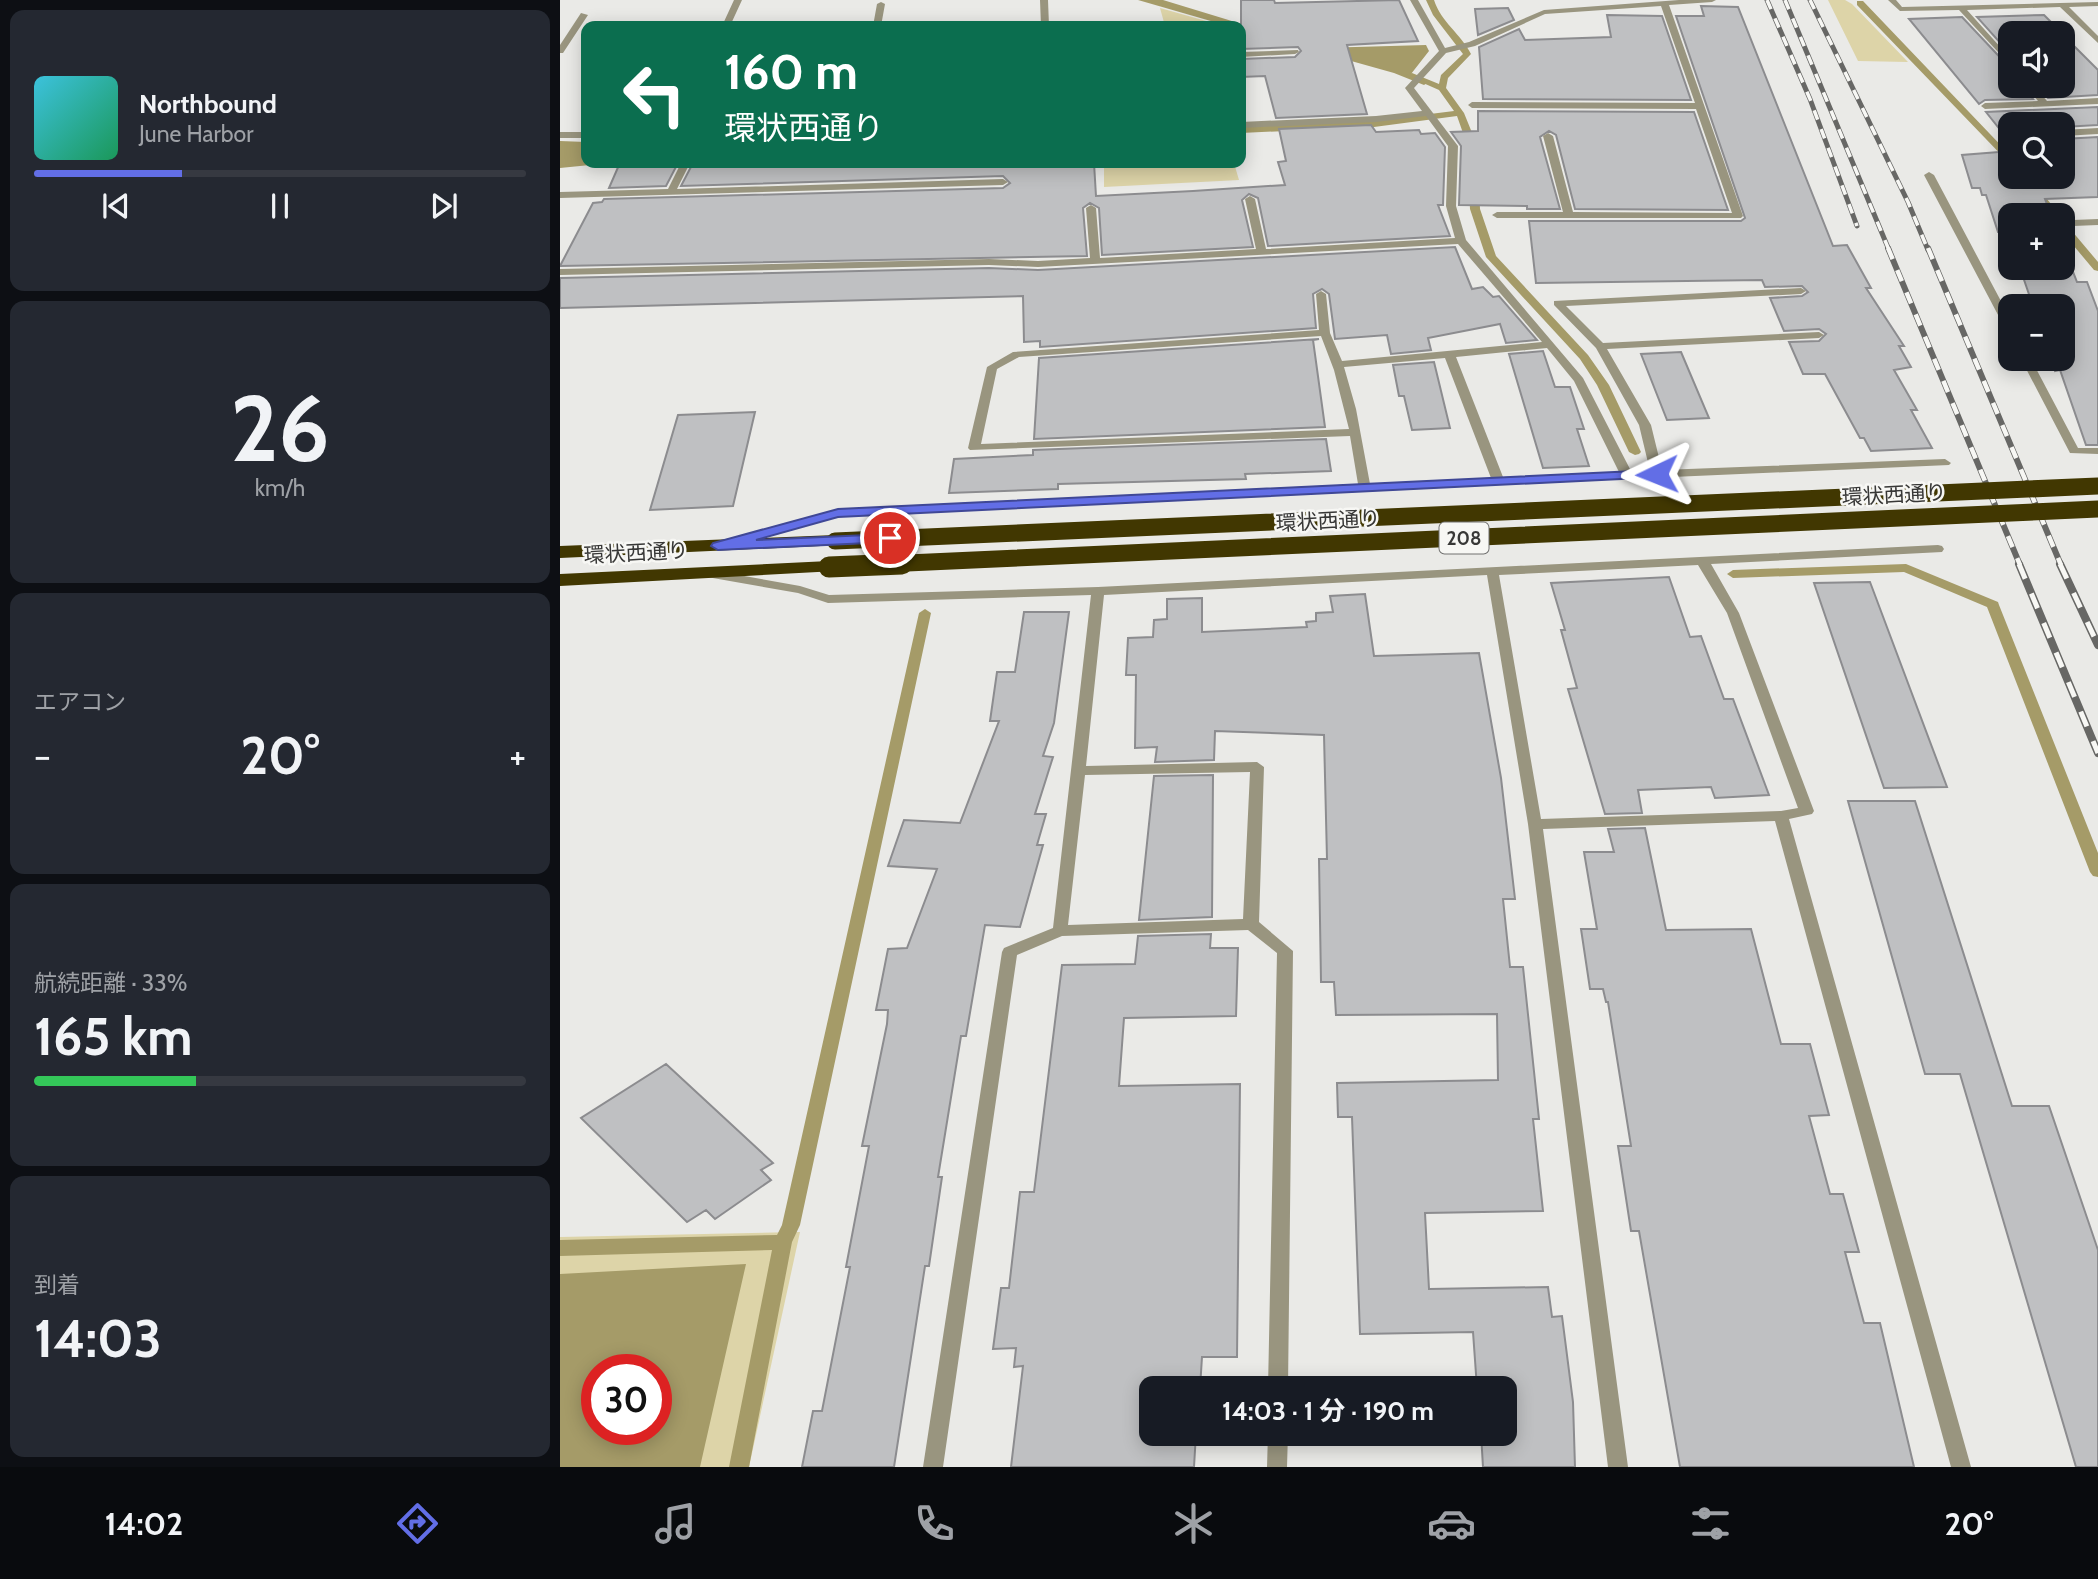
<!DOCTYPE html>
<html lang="ja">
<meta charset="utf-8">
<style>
body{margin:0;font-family:Cabin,"Noto Sans JP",sans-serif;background:#242831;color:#f1f3f6;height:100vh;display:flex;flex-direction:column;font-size:26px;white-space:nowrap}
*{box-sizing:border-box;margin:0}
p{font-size:23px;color:#9ea1a6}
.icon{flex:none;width:38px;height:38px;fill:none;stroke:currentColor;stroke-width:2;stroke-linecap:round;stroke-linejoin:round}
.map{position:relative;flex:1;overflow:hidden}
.panel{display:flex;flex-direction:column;gap:10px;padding:10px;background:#0d0f14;width:560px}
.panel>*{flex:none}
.banner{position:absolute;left:21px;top:21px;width:665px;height:147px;border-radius:14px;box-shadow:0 4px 18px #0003;background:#0b6e4f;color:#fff;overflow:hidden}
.buttons{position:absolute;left:1438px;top:21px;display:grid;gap:14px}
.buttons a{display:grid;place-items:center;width:77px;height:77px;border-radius:14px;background:#171b24;box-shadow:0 4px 18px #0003;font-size:35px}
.speed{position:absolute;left:21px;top:1354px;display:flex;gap:14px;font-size:35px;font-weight:700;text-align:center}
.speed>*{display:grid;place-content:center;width:91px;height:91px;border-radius:50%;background:#171b24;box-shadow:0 4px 18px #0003;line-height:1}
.speed .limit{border:10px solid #d22;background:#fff;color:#111}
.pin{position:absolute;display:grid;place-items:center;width:60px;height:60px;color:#fff;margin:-30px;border:4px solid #fff;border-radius:50%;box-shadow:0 2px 7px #0007}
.me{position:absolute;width:77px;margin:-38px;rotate:268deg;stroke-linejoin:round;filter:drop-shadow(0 0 5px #0008)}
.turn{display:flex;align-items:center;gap:24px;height:147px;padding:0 28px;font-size:32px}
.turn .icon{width:91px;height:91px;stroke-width:2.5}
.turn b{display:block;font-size:49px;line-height:60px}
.big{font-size:52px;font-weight:700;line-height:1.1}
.panel .card{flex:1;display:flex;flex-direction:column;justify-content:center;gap:10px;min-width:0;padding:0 24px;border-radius:14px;background:#242831}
.panel .dial{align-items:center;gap:0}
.dial b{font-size:91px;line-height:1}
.song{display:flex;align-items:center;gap:21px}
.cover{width:84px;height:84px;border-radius:10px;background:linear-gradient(135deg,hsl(190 70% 55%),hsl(150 70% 35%))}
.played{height:7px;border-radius:4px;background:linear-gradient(90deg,#626ee6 30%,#363941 30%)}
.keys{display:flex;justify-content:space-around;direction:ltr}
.heat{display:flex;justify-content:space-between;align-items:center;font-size:38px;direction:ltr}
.charge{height:10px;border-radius:5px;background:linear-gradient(90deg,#34c759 33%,#363941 0)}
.trip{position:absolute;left:579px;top:1376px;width:378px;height:70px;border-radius:14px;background:#171b24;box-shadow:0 4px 18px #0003;font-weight:700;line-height:70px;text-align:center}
.menu{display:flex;height:112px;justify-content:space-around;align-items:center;background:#090b0e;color:#9ea1a6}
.menu .icon{width:49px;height:49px}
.menu .active{color:#626ee6}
.menu b{font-size:32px;color:#f1f3f6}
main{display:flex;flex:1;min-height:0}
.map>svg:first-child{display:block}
</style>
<main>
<section class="panel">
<div class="card">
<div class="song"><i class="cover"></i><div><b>Northbound</b><p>June Harbor</p></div></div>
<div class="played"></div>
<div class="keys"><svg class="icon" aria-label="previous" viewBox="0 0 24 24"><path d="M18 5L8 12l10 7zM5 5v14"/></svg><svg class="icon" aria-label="pause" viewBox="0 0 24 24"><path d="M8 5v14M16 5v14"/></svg><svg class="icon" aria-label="next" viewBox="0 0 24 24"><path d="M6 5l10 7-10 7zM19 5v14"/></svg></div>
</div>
<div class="card dial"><b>26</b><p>km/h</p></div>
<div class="card"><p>エアコン</p>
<div class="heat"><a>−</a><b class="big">20°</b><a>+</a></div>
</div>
<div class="card"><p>航続距離 · 33%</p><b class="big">165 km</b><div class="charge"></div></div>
<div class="card"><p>到着</p><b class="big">14:03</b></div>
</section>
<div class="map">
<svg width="1538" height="1467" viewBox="0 0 1538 1467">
<rect width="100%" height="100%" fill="#eaeae7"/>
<!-- green -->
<path fill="#ddd4a8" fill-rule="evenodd" d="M 1268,0 L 1285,0 L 1292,4 L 1348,62 L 1298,61 Z
M 600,8 L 664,26 L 605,26 Z
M 544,163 L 674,163 L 679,180 L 544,187 Z
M 240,1232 L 189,1467 L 0,1467 L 0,1237 ZM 37,1370 L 96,1370 L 96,1430 L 37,1430 Z"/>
<!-- water -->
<path fill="#a59b68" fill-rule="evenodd" d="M 578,0 L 603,0 L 760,48 L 866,45 L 869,51 L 851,74 L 870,81 L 864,85 L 834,73 L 681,30 L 681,26 L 668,26 Z
M 0,141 L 26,142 L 26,163 L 50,163 L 0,168 Z
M 186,1264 L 140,1467 L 0,1467 L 0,1274 ZM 96,1370 L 96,1430 L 37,1430 L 37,1370 Z"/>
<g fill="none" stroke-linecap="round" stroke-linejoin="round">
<!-- stream -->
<path fill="#a59b68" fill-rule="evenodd" d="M 866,0 L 874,0 C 881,22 901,34 911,54 L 888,78 L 886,88 L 904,113 L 919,150 L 917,152 L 909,150 L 897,116 L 814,127 L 681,133 L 681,127 L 814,121 L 894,111 L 879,90 L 845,75 L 852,73 L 879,84 L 881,75 L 903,54 L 873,15 Z
M 1297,1 L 1303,1 L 1451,156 L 1451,165 L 1297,5 Z
M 1459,177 L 1469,177 L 1500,215 L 1490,215 Z
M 914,185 L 919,188 L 920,209 L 936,256 L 1028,355 L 1049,385 L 1081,452 L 1079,454 L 1075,455 L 1069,452 L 1037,385 L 1020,359 L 926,257 L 910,209 L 909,188 Z
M 1503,223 L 1506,224 L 1538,262 L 1538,271 L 1534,270 L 1503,233 Z
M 1346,564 L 1438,602 L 1439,605 L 1538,853 L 1538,877 L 1533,876 L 1530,872 L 1427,607 L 1344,572 L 1173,578 L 1167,574 L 1173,570 Z
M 365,609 L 371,613 L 240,1225 L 232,1242 L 189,1467 L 169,1467 L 212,1250 L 0,1256 L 0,1240 L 217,1235 L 222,1225 L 359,613 Z"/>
</g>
<!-- building -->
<path fill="#bfc0c2" stroke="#8c8c8f" stroke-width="2" d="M 681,0 L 714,0 L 715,3 L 839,0 L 858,41 L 787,45 L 807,114 L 716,118 L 705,76 L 681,77 L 681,59 L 735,57 L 741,51 L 738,47 L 681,49 Z
M 1141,6 L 1178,7 L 1273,246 L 1287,245 L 1311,288 L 1306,288 L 1344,346 L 1339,346 L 1351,367 L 1334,370 L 1357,410 L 1351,410 L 1372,448 L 1311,451 L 1304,438 L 1300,438 L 1265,374 L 1243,374 L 1229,342 L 1259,341 L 1266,334 L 1259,329 L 1224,331 L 1210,298 L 1242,296 L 1248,292 L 1242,286 L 1205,287 L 1202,280 L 976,283 L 969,221 L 1181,221 L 1185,218 L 1116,16 L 1144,16 Z
M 948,8 L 954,20 L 918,35 L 915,9 Z
M 1047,15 L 1102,16 L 1131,100 L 923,99 L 919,47 L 959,29 L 965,40 L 1051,37 Z
M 1484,15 L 1502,33 L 1451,33 L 1451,55 L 1417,17 Z
M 1402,17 L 1451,69 L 1451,86 L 1463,86 L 1473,99 L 1425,100 L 1419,104 L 1349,19 Z
M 1503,35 L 1538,70 L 1538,95 L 1488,98 L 1477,86 L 1503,86 Z
M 1538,107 L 1538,125 L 1503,127 L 1503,124 L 1451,124 L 1451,129 L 1442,132 L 1426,112 Z
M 918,111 L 1134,112 L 1168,210 L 1015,209 L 996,135 L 989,131 L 980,137 L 1000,209 L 967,209 L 967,206 L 899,205 L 901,146 L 891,132 L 918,131 Z
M 811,125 L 816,132 L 859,130 L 861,134 L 875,133 L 885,147 L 883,205 L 878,205 L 890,236 L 708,246 L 698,198 L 689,194 L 682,200 L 693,247 L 542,255 L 539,208 L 530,203 L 523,208 L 527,256 L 0,266 L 33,203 L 42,202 L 44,199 L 443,188 L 450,183 L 443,176 L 121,186 L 133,163 L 534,163 L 536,196 L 633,191 L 725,185 L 718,162 L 726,161 L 719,129 Z
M 1538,137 L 1538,197 L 1485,199 L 1491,215 L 1451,215 L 1451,241 L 1448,232 L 1438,232 L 1426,195 L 1422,195 L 1420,188 L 1412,188 L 1402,155 L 1451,151 L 1451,177 L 1503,177 L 1503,139 Z
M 118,163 L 106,186 L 49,188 L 59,165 Z
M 1503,246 L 1517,282 L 1527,282 L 1538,311 L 1538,445 L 1526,445 L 1500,370 L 1495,371 L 1491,359 L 1503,359 L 1503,306 L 1473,306 L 1460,268 L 1503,268 Z
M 895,247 L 912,289 L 923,287 L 933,297 L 939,296 L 977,340 L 946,343 L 940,324 L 868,338 L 871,350 L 831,354 L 827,335 L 775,339 L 769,294 L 762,289 L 753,294 L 756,328 L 480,347 L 480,341 L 464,342 L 463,296 L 0,308 L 0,278 L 429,268 L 478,270 Z
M 759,339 L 753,340 L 765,427 L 474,439 L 479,358 Z
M 983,351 L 995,387 L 1010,387 L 1024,429 L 1017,429 L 1029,466 L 983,468 L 949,354 Z
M 1121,352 L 1149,418 L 1107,420 L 1081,354 Z
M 874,362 L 890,428 L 852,430 L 844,396 L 839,396 L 833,365 Z
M 195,412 L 173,506 L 90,510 L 118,415 Z
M 766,439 L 771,471 L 685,474 L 686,479 L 498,484 L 498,489 L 389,493 L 394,459 L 473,455 L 473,450 Z
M 1109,577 L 1130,637 L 1141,636 L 1164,699 L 1173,699 L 1209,795 L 1155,798 L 1151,787 L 1078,790 L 1082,813 L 1045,814 L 1008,689 L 1017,688 L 1001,630 L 1005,630 L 991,583 Z
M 1310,582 L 1387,787 L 1324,788 L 1254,583 Z
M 805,594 L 814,656 L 919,653 L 941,778 L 955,899 L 943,899 L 950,967 L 963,967 L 979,1119 L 973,1119 L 983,1211 L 865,1213 L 869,1289 L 988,1287 L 992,1317 L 1002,1316 L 1013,1402 L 1015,1467 L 923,1467 L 921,1433 L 945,1433 L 945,1388 L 917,1388 L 913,1332 L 800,1334 L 792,1117 L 778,1117 L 777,1083 L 938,1080 L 937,1014 L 776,1015 L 774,982 L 761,982 L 759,859 L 767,859 L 764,735 L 655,731 L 654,760 L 595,762 L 597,747 L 575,748 L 576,675 L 566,675 L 568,638 L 593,637 L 594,620 L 607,619 L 607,599 L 642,598 L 642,632 L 747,627 L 746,622 L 756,621 L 756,613 L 773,612 L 770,596 Z
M 464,612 L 509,612 L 494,723 L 483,756 L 493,757 L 475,814 L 486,814 L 477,845 L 483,845 L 460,927 L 425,925 L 406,1036 L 401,1036 L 378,1177 L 382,1177 L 369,1266 L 365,1266 L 334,1467 L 242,1467 L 253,1411 L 262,1411 L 290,1267 L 286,1267 L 309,1146 L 302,1146 L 327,1024 L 328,1010 L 316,1010 L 328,949 L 347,948 L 377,869 L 328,866 L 344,820 L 400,823 L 439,721 L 430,721 L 437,672 L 455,672 Z
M 653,775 L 652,917 L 579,920 L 594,776 Z
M 1288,801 L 1355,801 L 1452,1106 L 1489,1106 L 1538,1250 L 1538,1467 L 1516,1467 L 1400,1074 L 1365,1074 Z
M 1085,828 L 1106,930 L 1191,929 L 1221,1044 L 1250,1044 L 1269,1115 L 1249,1116 L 1270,1194 L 1283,1194 L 1299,1252 L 1285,1252 L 1304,1323 L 1320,1323 L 1354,1467 L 1120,1467 L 1079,1231 L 1071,1231 L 1058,1146 L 1071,1146 L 1048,1002 L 1046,1002 L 1043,989 L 1030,989 L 1021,929 L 1037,929 L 1024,852 L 1054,852 L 1048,829 Z
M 651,934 L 650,948 L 678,948 L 676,1016 L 564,1018 L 559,1086 L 680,1084 L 677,1357 L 642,1357 L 640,1388 L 592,1388 L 592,1433 L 636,1433 L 634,1467 L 451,1467 L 463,1366 L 454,1367 L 456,1348 L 433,1349 L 441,1288 L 449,1288 L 460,1192 L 474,1192 L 502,965 L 575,964 L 578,936 Z
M 106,1064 L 213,1163 L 201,1170 L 211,1180 L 155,1219 L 146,1210 L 127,1222 L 21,1118 Z"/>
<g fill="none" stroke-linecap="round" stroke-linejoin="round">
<!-- street -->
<path fill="#99957f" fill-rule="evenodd" d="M 174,0 L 182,0 L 170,26 L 162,26 Z
M 480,0 L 488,0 L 489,26 L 481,26 Z
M 850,0 L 858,0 L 885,48 L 909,42 L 984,10 L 1119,0 L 1156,0 L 1152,2 L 1109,5 L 1183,216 L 1181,218 L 937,218 L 932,215 L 937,212 L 1003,212 L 983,136 L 988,133 L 993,136 L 1013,212 L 1172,213 L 1136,109 L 912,108 L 908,105 L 912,102 L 1135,103 L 1101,6 L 985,14 L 915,46 L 886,53 L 854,88 L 898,146 L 896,206 L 906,240 L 1023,378 L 1071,471 L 1090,471 L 1079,425 L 1036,348 L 994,305 L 994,301 L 1241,288 L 1246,291 L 1241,294 L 1006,306 L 1043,343 L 1259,332 L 1264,335 L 1259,338 L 1047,349 L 1091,425 L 1102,470 L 1385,459 L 1391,463 L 1389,465 L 1067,479 L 278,517 L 167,547 L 163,546 L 161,543 L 163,540 L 278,509 L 798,484 L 790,436 L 410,450 L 408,448 L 427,367 L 453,352 L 759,330 L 756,294 L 761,291 L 766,294 L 770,333 L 782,361 L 982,342 L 898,244 L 478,267 L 429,265 L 0,275 L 0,269 L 429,259 L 478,261 L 530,258 L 526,208 L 531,205 L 536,208 L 540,258 L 696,249 L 685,199 L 690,196 L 695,199 L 706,249 L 895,238 L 886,206 L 888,146 L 866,116 L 816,122 L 681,128 L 681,122 L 816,116 L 862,111 L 845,88 L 879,51 ZM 761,336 L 774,370 L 789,429 L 421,444 L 437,369 L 459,357 ZM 987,348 L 1014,381 L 1059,472 L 943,477 L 896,357 ZM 885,358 L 931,478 L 810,484 L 796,409 L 784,367 Z
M 1328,0 L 1336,0 L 1342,7 L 1538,2 L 1538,6 L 1509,7 L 1538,36 L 1538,43 L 1500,7 L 1407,10 L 1451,59 L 1451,66 L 1399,10 L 1340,11 Z
M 321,2 L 325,4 L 321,26 L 313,26 L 317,4 Z
M 21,13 L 28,15 L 3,53 L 0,53 L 0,45 Z
M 738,50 L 739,52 L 735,54 L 681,57 L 681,52 Z
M 1466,86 L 1474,86 L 1487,101 L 1538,98 L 1538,104 L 1425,109 L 1421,106 L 1425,103 L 1478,101 Z
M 1538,128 L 1538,134 L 1503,136 L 1503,130 Z
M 0,132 L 26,132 L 26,138 L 0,138 Z
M 1447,132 L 1451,132 L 1451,138 L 1442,135 Z
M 121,163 L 130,163 L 117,189 L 443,179 L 448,182 L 443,185 L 0,198 L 0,192 L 108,189 Z
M 1369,172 L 1374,175 L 1451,320 L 1451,333 L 1446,330 L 1364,175 Z
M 1538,219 L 1538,225 L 1513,226 L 1508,223 L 1513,220 Z
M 1461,359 L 1471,359 L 1518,448 L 1538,448 L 1538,454 L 1510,453 Z
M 1378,545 L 1382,546 L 1384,549 L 1382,552 L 1151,564 L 1179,613 L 1254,811 L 1252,814 L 1229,819 L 1411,1467 L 1391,1467 L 1215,821 L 983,829 L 1068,1467 L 1048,1467 L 968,824 L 927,575 L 544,595 L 526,766 L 697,762 L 704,767 L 699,922 L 733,951 L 728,1388 L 708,1388 L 717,953 L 688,930 L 502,936 L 457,955 L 383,1467 L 363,1467 L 442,952 L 444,948 L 493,928 L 531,595 L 268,603 L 238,593 L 147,577 L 145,574 L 147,571 L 151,570 L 240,586 L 269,595 L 538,587 ZM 1138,565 L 1167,613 L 1238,808 L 1221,811 L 981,819 L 939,575 ZM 690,772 L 683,919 L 508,925 L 525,775 Z
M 708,1433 L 728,1433 L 727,1467 L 707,1467 Z"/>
<!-- highway -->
<path fill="#413701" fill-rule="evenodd" d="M 275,535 L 282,537 L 284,541 L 282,545 L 0,558 L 0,546 Z
M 269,561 L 278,567 L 276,571 L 0,586 L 0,574 Z"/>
<defs>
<path id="rail-far2" d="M 1207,0 L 1250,99 L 1297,226
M 1225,0 L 1329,250
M 1250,0 L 1348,202 L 1368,250"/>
<path id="rail-far1" d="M 1328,248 L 1460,565
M 1368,248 L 1501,565"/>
<path id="rail" d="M 1459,564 L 1538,753
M 1500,564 L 1538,645"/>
</defs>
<!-- rail-far2 casing -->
<use href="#rail-far2" stroke="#676765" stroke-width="5"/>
<!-- rail-far1 casing -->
<use href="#rail-far1" stroke="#676765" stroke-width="6"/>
<!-- rail casing -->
<use href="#rail" stroke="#676765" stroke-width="8"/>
<!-- rail-far2 -->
<use href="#rail-far2" stroke="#f7f7f4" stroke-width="3.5" stroke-dasharray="10" stroke-linecap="butt"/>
<!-- rail-far1 -->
<use href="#rail-far1" stroke="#f7f7f4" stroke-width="4.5" stroke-dasharray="12" stroke-linecap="butt"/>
<!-- rail -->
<use href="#rail" stroke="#f7f7f4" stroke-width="5" stroke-dasharray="16" stroke-linecap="butt"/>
<!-- highway-bridge-far1 -->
<path stroke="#413701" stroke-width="17" d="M 275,541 L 1538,486
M 303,565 L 1538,509"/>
<!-- highway-bridge -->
<path stroke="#413701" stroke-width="21" d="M 269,567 L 342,564"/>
</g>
<!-- route -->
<path fill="#626ee6" stroke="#404896" stroke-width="2" d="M 1097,470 L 1102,471 L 1102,477 L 278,517 L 196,540 L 330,534 L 337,538 L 330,542 L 158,550 L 151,546 L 153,543 L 278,509 Z"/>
<g text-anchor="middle" stroke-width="5" stroke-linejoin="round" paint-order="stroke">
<!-- shield labels -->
<rect fill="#f7f7f4" stroke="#717170" stroke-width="2" x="879.5" y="522.5" width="49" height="31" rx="5"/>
<g font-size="19" font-weight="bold" fill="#383837">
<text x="904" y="545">208</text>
</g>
<!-- street labels -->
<g font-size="21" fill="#383837" stroke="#f7f7f4">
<text transform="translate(1334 495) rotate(-3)" y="7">環状西通り</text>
<text transform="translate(768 521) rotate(-3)" y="7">環状西通り</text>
<text transform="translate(76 553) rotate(-3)" y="7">環状西通り</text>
</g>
</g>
</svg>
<div class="buttons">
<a><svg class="icon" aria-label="sound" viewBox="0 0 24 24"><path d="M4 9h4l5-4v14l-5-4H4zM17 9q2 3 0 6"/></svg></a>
<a><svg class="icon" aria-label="search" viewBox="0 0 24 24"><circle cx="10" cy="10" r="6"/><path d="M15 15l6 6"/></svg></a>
<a>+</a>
<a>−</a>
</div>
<div class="speed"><div class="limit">30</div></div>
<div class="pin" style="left:330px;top:538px;background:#d93025"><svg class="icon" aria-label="arrive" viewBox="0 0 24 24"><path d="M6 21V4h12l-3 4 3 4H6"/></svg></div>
<svg class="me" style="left:1097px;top:474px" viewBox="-20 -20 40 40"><path d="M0-17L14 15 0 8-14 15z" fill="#626ee6" stroke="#fff" stroke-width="4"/></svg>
<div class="trip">14:03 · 1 分 · 190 m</div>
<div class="banner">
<div class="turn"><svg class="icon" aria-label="left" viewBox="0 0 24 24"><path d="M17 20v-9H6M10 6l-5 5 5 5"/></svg><div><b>160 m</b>環状西通り</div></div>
</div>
</div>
</main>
<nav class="menu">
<b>14:02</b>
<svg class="icon active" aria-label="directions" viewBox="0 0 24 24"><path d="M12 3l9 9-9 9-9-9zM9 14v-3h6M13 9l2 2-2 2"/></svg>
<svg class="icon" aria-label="music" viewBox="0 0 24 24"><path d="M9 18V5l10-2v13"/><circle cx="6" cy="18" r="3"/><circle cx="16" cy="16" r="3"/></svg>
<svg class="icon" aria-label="phone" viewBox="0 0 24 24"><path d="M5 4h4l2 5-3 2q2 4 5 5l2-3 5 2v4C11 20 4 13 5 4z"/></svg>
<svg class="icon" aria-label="climate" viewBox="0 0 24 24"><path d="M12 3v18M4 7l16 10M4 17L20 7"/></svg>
<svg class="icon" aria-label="car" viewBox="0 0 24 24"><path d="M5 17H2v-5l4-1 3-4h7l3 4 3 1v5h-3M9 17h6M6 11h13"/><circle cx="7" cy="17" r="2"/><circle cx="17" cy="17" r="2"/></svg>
<svg class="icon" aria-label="filters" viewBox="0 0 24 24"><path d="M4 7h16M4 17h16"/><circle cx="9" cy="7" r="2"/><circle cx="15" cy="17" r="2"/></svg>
<b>20°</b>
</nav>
